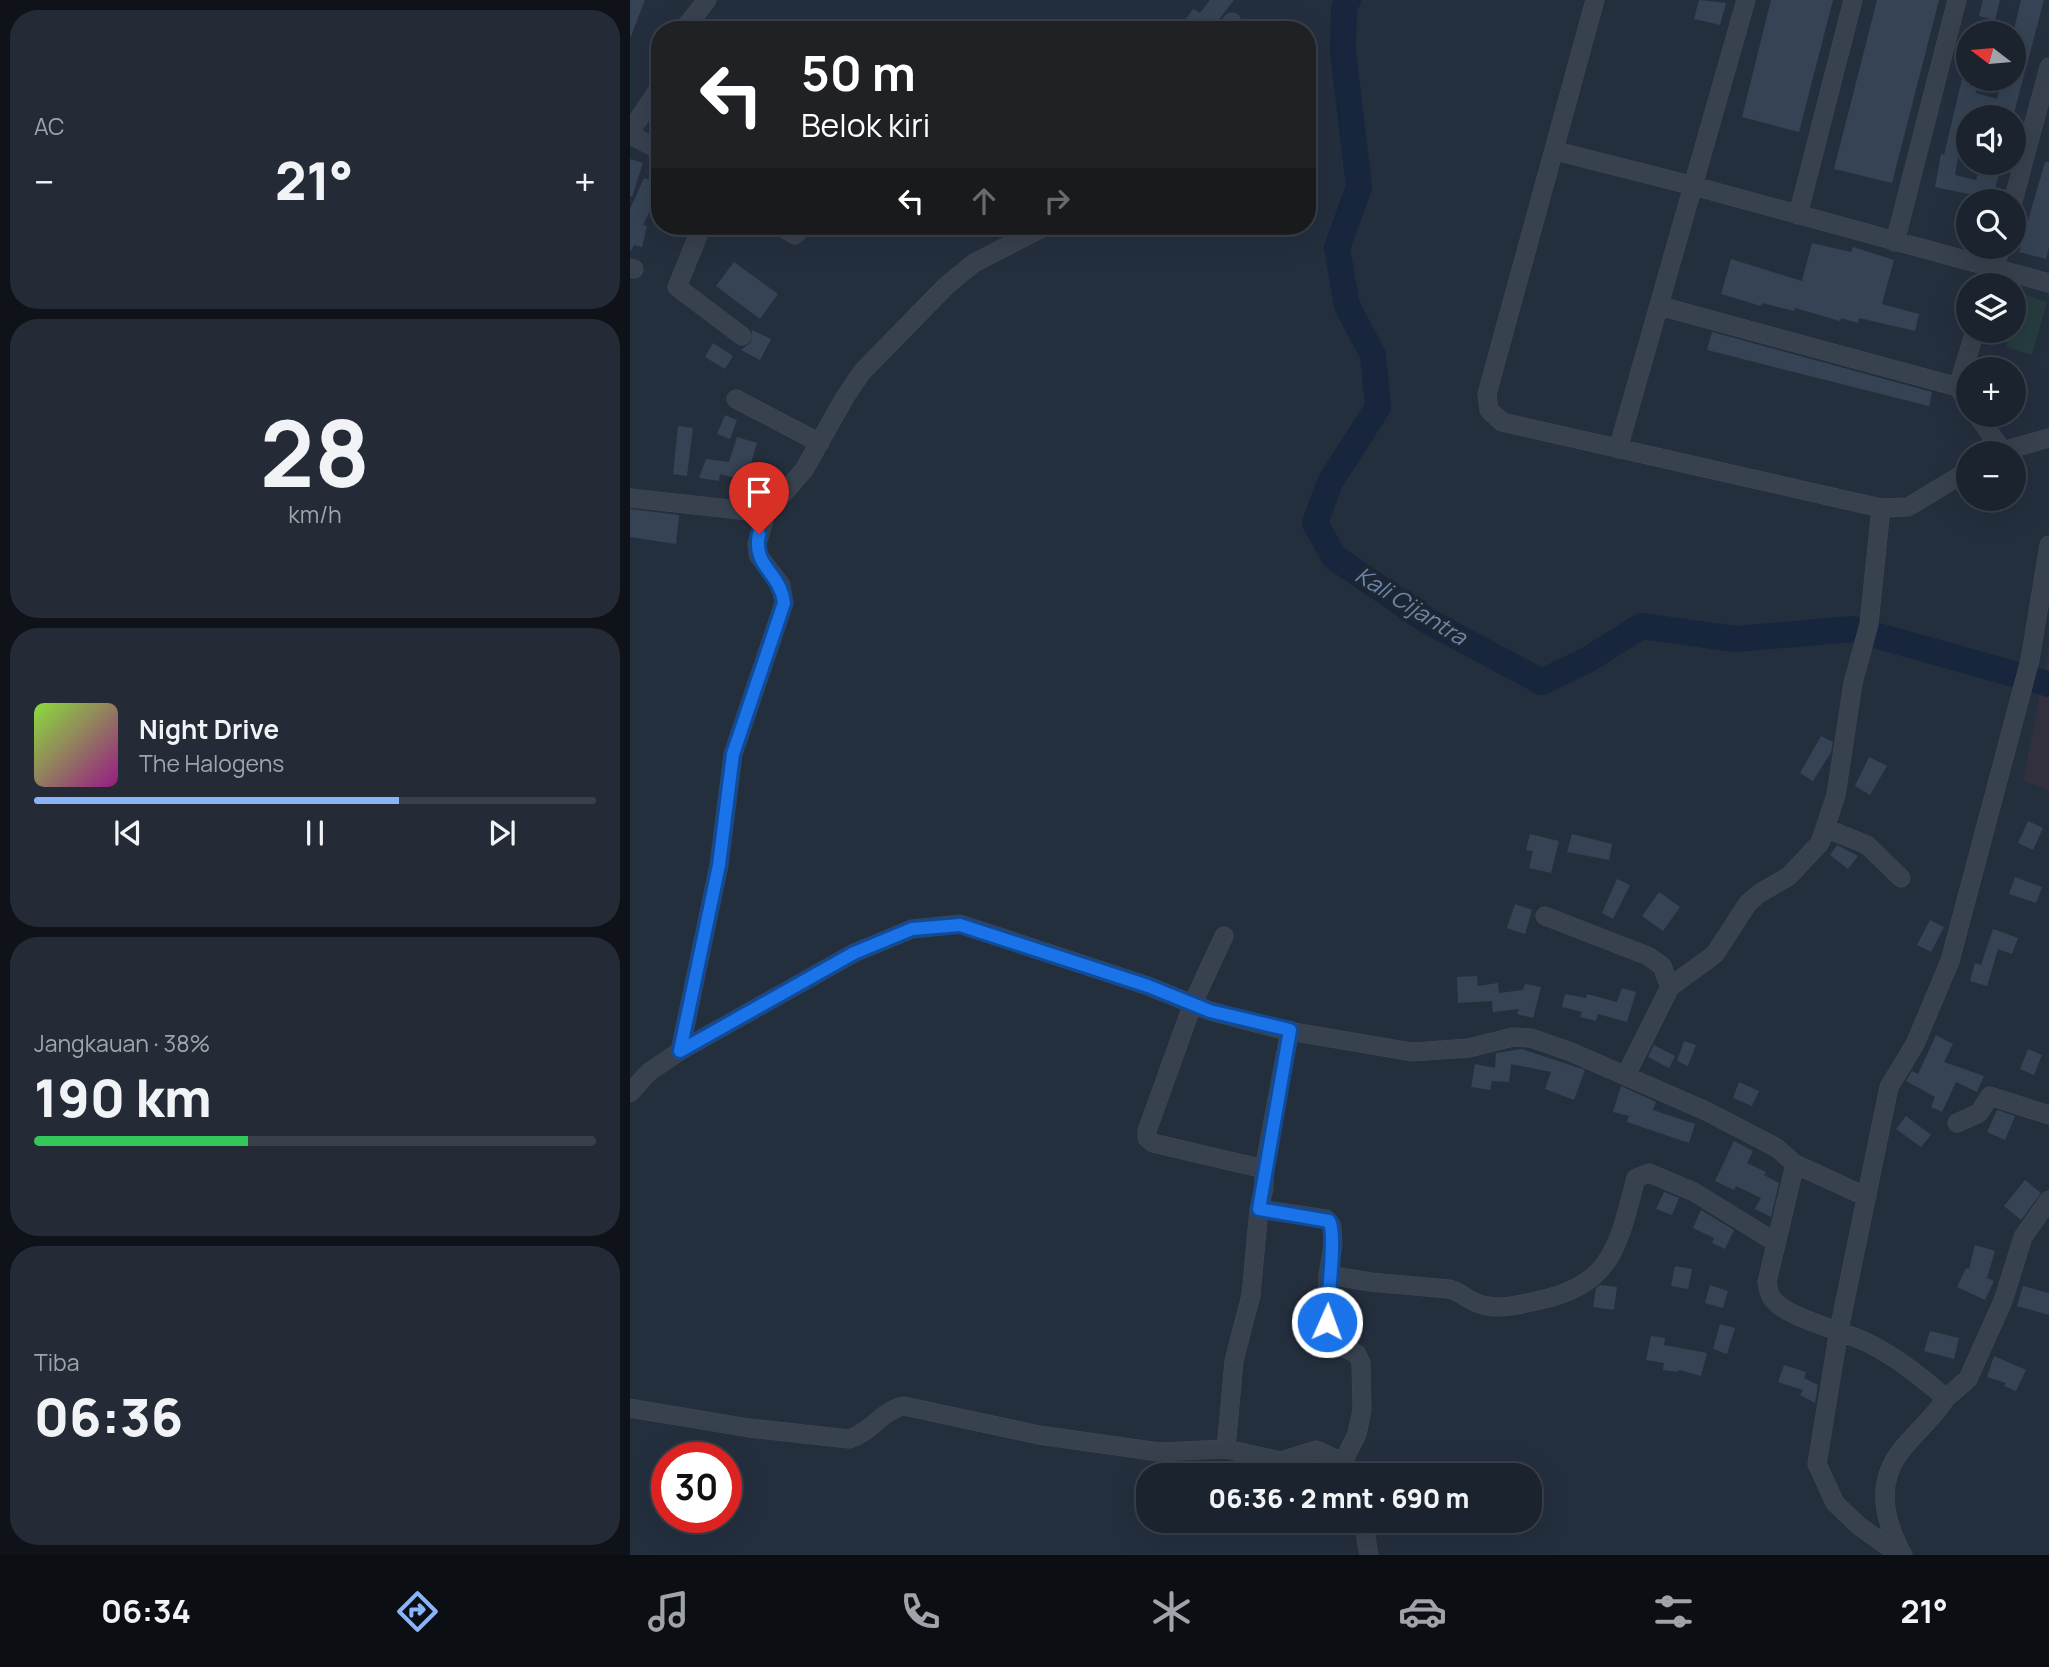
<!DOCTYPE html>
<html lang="id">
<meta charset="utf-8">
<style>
body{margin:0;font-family:Manrope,sans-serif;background:#242b36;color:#f1f3f6;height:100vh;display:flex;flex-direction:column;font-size:26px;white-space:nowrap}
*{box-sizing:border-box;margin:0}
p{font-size:23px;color:#a0a4aa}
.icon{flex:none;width:38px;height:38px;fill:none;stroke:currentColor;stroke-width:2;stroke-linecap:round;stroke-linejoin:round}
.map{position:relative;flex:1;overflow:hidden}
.details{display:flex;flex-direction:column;gap:10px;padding:10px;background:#0f1319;width:630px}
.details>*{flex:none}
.top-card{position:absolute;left:21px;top:21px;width:665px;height:214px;border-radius:28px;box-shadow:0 7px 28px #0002,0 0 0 2px #39404a;background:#202124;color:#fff;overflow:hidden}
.needle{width:46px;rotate:286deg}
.tools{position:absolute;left:1326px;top:21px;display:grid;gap:14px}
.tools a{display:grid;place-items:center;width:70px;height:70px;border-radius:50%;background:#1b232e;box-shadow:0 7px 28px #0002,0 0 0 2px #39404a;font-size:35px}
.speed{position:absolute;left:21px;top:1442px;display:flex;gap:14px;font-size:35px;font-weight:700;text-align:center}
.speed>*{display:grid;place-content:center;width:91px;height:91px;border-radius:50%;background:#1b232e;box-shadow:0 7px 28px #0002,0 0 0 2px #39404a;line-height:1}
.speed .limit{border:10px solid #d22;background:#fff;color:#111}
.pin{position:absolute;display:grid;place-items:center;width:60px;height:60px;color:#fff;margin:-72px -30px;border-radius:50% 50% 50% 0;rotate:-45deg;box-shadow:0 0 7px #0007}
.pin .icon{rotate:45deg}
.me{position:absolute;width:77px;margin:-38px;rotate:2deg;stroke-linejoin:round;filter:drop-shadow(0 0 5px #0008)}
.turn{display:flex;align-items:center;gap:24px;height:147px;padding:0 35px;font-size:32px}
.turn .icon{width:91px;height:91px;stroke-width:2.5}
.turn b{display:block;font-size:49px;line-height:60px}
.lanes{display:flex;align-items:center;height:66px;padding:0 35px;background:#0003;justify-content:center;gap:35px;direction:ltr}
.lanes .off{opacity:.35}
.big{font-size:52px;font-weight:800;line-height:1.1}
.details .tile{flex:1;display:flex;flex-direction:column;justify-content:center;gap:10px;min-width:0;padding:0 24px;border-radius:28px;background:#242b36}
.details .dial{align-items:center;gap:0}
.dial b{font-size:91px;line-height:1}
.song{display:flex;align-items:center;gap:21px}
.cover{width:84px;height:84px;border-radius:10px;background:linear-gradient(135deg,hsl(90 70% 55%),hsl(310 70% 35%))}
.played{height:7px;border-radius:4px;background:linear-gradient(90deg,#8ab4f8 65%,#39404a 65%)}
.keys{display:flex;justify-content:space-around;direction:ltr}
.heat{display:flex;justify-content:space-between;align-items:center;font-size:38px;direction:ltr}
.charge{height:10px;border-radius:5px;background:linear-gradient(90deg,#34c759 38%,#39404a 0)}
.trip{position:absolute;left:506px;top:1463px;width:406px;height:70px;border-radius:28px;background:#1b232e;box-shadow:0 7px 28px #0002,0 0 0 2px #39404a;font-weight:800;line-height:70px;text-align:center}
.tabs{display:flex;height:112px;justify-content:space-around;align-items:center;background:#0b0e12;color:#a0a4aa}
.tabs .icon{width:49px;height:49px}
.tabs .on{color:#8ab4f8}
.tabs b{font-size:32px;color:#f1f3f6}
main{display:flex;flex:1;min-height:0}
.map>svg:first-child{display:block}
</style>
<main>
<section class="details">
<div class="tile"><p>AC</p>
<div class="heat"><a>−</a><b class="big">21°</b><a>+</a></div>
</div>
<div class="tile dial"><b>28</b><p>km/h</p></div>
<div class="tile">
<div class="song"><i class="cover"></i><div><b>Night Drive</b><p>The Halogens</p></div></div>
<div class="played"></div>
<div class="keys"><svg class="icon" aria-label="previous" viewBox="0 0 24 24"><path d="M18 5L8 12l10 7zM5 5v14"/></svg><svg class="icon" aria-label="pause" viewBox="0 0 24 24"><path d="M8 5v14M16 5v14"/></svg><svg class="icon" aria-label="next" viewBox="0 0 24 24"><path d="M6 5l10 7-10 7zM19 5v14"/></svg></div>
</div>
<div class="tile"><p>Jangkauan · 38%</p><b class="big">190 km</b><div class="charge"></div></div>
<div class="tile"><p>Tiba</p><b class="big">06:36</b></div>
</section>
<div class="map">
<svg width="1419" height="1555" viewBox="0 0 1419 1555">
<rect width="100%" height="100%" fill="#242f3e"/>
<!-- medical -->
<path fill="#32303f" d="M 1419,648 L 1419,791 L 1393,780 Z"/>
<!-- green -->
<path fill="#263c3f" d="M 1392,294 L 1417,302 L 1402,355 L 1376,347 L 1381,331 L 1384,331 L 1384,320 Z"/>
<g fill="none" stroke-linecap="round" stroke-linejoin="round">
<!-- river -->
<path stroke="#17263c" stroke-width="26" d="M 718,0 L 714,8 L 713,51 L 729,187 L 707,248 L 717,306 L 743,355 L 748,407 L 700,482 L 685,523 L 704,557 L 796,620 L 912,682 L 959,659 L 1011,626 L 1105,639 L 1223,629 L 1419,684"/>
</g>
<!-- building -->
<path fill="#364354" d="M 0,0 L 15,0 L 1,36 L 0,36 Z
M 580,0 L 604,0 L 581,30 L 548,30 L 563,9 L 570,13 Z
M 1069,0 L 1096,3 L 1090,25 L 1064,19 Z
M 1141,0 L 1203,0 L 1169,132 L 1112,117 Z
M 1247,0 L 1309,0 L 1262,183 L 1204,169 Z
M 1353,0 L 1370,0 L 1365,20 L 1349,16 Z
M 1391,0 L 1414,0 L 1383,117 L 1338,117 L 1329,152 L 1325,175 L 1346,180 L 1351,163 L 1372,163 L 1362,201 L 1341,201 L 1343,195 L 1305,187 L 1311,154 L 1314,155 L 1332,79 L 1349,79 L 1346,93 L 1367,99 L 1372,79 L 1384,79 L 1384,29 Z
M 0,159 L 13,163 L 2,197 L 0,196 Z
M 1415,162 L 1419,162 L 1419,247 L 1416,259 L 1389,252 Z
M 14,178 L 30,184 L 30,188 L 13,225 L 17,226 L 12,247 L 4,245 L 0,252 L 0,209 Z
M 1182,243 L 1221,252 L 1223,247 L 1264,260 L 1252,304 L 1289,314 L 1285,331 L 1229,318 L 1228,323 L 1211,318 L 1210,321 L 1165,308 L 1164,311 L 1132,303 L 1131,306 L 1091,294 L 1101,259 L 1172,281 Z
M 104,262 L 148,294 L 130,319 L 86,286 Z
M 122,330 L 141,339 L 130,360 L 111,350 L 121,342 Z
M 1082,332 L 1302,392 L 1299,406 L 1077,350 Z
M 83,343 L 103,356 L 95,369 L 75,357 Z
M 95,415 L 107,420 L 100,439 L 87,434 Z
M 48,426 L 63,428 L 57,476 L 43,474 Z
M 107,437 L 127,443 L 121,463 L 130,465 L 125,483 L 90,474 L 89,481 L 69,478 L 76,459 L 99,462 Z
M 0,509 L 49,515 L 46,544 L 0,537 Z
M 1191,736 L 1203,742 L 1201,752 L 1183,781 L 1170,773 Z
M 1239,757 L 1257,766 L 1240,795 L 1225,786 Z
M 1398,821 L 1413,828 L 1403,850 L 1388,843 Z
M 900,834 L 929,841 L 921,873 L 899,868 L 903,851 L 896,850 Z
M 942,834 L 982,844 L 979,860 L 937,852 Z
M 1207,845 L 1228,856 L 1218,869 L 1200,855 Z
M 1385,877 L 1412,887 L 1406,903 L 1379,894 Z
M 987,879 L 1000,885 L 983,919 L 972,913 Z
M 1029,892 L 1050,907 L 1033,931 L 1012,916 Z
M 885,904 L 902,910 L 895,934 L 877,928 Z
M 1300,920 L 1314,927 L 1301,952 L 1287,945 Z
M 1363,929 L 1388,938 L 1382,954 L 1368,949 L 1357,986 L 1340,981 L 1345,963 L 1351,965 Z
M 847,976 L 848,986 L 868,983 L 869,993 L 893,990 L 895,984 L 911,987 L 903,1018 L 887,1014 L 889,1009 L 863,1012 L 862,1001 L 828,1003 L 827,977 Z
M 992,988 L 1006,992 L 997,1022 L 968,1014 L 966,1021 L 950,1017 L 952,1012 L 932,1007 L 935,994 L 956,998 L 957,994 L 987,1002 Z
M 1306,1035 L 1323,1044 L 1314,1062 L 1354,1076 L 1347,1092 L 1326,1082 L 1312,1112 L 1301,1107 L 1305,1097 L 1276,1081 L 1282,1071 L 1288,1074 Z
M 1054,1041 L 1066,1045 L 1058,1066 L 1047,1061 Z
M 1024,1045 L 1045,1056 L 1039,1068 L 1018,1057 Z
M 892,1049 L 955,1070 L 944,1100 L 915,1089 L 921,1072 L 881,1064 L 879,1082 L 862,1081 L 860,1090 L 841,1087 L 845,1064 L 865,1068 L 866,1053 Z
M 1398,1049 L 1412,1055 L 1404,1075 L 1390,1069 Z
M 1109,1082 L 1129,1091 L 1122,1106 L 1103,1098 Z
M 991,1086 L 1026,1102 L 1023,1110 L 1065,1124 L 1059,1143 L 997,1122 L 999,1116 L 983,1112 Z
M 1367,1110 L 1385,1116 L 1375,1140 L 1357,1132 Z
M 1276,1116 L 1301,1135 L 1291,1147 L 1266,1129 Z
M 1104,1141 L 1123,1151 L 1117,1163 L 1136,1172 L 1134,1175 L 1149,1183 L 1141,1217 L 1125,1209 L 1131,1198 L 1106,1186 L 1104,1190 L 1085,1181 Z
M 1395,1180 L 1411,1193 L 1391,1220 L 1374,1206 Z
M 1034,1192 L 1049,1198 L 1042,1215 L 1026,1209 Z
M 1071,1210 L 1104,1230 L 1095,1249 L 1082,1243 L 1084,1238 L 1063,1228 Z
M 1345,1245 L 1365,1251 L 1357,1278 L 1364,1281 L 1355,1300 L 1327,1287 L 1336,1268 L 1339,1269 Z
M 1045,1266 L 1062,1269 L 1058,1289 L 1041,1286 Z
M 970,1285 L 987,1287 L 984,1310 L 963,1307 L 966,1288 Z
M 1080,1285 L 1098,1291 L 1093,1308 L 1075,1303 Z
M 1393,1286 L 1419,1293 L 1419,1315 L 1387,1306 Z
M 1090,1324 L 1105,1328 L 1097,1354 L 1083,1349 Z
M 1300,1331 L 1329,1338 L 1324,1359 L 1294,1351 Z
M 1021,1336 L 1035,1338 L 1034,1345 L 1077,1353 L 1071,1376 L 1049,1370 L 1048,1372 L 1033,1370 L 1034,1363 L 1016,1360 Z
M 1364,1356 L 1396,1370 L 1386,1391 L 1374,1386 L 1376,1383 L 1357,1377 Z
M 1154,1365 L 1176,1372 L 1174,1378 L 1188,1385 L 1185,1403 L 1170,1395 L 1173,1390 L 1148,1382 Z"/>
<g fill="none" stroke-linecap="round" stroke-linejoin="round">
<defs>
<path id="street" d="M 965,0 L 857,394 L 859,410 L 872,422 L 1251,508 L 1278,507 L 1339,470
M 53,30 L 77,0
M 596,30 L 602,22
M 0,132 L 30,87
M 0,135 L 30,150
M 926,151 L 1064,186 L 1419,283
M 1383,201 L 1419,67
M 1168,215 L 1223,0
M 72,226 L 47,287 L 112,336
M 150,226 L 165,235 L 173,226
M 1265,242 L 1327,0
M 0,268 L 4,269
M 1360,285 L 1371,247
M 1030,306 L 1328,387 L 1339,403
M 1328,387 L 1345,331
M 106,399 L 190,443
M 1347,415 L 1372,450
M 988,449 L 1116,0
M 1366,453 L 1419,438
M 0,498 L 136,513 L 174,470 L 215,397 L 232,372 L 316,286 L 344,263 L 416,226
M 1195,828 L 1237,845 L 1271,878
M 915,916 L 1018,956 L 1032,966 L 1040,987
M 594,936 L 563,1003 L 517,1131 L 517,1138 L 523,1143 L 634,1169 L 634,1188 L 629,1209 L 621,1295 L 604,1361 L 596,1449
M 50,1051 L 89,865 L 103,754 L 154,603 L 151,585 L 128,555 L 127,544 L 136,513
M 996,1075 L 1040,987 L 1085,954 L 1118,903 L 1130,893 L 1159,876 L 1190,843 L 1206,795 L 1223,683 L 1239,624 L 1251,508
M 0,1093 L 19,1072 L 50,1051 L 224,953 L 282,929 L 330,924 L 518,986 L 580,1011 L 653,1030 L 782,1052 L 839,1048 L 883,1037 L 901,1038 L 941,1052 L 1076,1111 L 1147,1148 L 1165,1164 L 1137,1282 C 1138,1287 1139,1294 1142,1298 C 1156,1319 1216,1331 1240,1344 C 1268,1358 1292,1378 1316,1398 C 1303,1419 1284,1433 1270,1452 C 1245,1485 1255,1523 1273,1555
M 1327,1123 L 1349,1113 L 1360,1096 L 1419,1115
M 1165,1164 L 1237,1197
M 634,1169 L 660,1030
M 629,1209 L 696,1219 L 702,1226 L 703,1244 L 698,1275 L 697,1334 L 699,1341 L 727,1354 L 731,1363 L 732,1410 L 727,1434 L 713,1462 L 719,1475
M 698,1275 L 741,1282 L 818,1289 C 832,1291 838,1303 857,1306 C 874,1309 893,1304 910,1300 C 984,1285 989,1241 1006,1178 L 1019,1173 L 1064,1192 L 1145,1242
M 1316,1398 L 1338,1379 L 1373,1301 L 1393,1237 L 1419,1200
M 0,1408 L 119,1428 L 219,1439 C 241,1433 252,1410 274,1406 L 409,1435 L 529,1452 L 596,1449 L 651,1461 L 686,1450 L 713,1462
M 733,1521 L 739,1555
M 1270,1555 L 1229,1526 L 1205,1503 L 1187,1464 L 1209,1330 L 1259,1087 L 1285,1044 L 1320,961 L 1400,660 L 1419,545"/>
</defs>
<!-- street casing -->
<use href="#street" stroke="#414a57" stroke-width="19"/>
<!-- street -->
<use href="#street" stroke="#38414e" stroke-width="18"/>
</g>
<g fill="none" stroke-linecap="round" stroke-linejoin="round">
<defs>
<path id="route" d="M 129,534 C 122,567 150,571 154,603 L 103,754 L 89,865 L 50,1051 L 224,953 L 282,929 L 330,925 L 518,986 L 580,1011 L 660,1030 L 629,1209 L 699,1221 C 707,1234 697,1302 697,1322"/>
</defs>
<!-- route casing -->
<use href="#route" stroke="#114b97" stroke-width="18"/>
<!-- route -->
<use href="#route" stroke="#1a73e8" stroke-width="12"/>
</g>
<g text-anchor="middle" stroke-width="7" stroke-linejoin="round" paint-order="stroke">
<!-- water labels -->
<g font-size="23" font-style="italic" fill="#6d86a8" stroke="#1d2633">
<text transform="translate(781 606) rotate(32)" y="8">Kali Cijantra</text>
</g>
</g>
</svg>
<div class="tools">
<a><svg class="needle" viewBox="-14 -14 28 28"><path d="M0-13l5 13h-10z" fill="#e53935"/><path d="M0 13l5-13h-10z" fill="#a0a4aa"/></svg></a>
<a><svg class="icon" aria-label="sound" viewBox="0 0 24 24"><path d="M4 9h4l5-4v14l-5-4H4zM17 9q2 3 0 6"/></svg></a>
<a><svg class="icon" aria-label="search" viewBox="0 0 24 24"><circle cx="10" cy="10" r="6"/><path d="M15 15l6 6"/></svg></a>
<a><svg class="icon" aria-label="layers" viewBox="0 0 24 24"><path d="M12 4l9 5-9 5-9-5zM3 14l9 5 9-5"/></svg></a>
<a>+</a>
<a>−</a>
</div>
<div class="speed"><div class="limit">30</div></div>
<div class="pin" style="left:129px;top:534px;background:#d93025"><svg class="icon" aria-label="arrive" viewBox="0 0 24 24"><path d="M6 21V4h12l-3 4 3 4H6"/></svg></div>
<svg class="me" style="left:697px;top:1322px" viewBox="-20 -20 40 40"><circle r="17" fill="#1a73e8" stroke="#fff" stroke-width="3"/><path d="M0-11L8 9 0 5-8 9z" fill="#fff"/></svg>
<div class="trip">06:36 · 2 mnt · 690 m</div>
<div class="top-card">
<div class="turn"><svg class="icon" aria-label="left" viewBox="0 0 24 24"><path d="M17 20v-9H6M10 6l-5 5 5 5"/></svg><div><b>50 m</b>Belok kiri</div></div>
<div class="lanes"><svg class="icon" aria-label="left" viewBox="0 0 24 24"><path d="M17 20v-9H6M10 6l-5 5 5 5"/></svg><svg class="icon off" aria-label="ahead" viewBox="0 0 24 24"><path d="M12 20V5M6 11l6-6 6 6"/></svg><svg class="icon off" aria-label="right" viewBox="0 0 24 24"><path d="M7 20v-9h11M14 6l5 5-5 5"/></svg></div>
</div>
</div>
</main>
<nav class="tabs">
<b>06:34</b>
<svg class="icon on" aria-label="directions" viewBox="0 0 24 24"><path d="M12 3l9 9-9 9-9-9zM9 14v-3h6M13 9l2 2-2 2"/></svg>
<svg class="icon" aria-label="music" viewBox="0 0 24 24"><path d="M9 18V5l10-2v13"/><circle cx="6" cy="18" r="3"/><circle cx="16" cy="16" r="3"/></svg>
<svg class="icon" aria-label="phone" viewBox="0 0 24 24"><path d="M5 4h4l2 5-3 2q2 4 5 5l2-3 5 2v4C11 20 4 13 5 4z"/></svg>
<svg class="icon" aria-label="climate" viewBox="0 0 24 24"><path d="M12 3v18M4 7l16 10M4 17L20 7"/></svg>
<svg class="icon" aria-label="car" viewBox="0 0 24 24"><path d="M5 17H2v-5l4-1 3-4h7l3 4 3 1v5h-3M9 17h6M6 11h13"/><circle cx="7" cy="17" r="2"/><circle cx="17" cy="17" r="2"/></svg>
<svg class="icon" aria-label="filters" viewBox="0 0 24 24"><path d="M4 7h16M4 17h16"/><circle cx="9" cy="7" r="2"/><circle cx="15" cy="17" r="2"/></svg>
<b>21°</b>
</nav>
